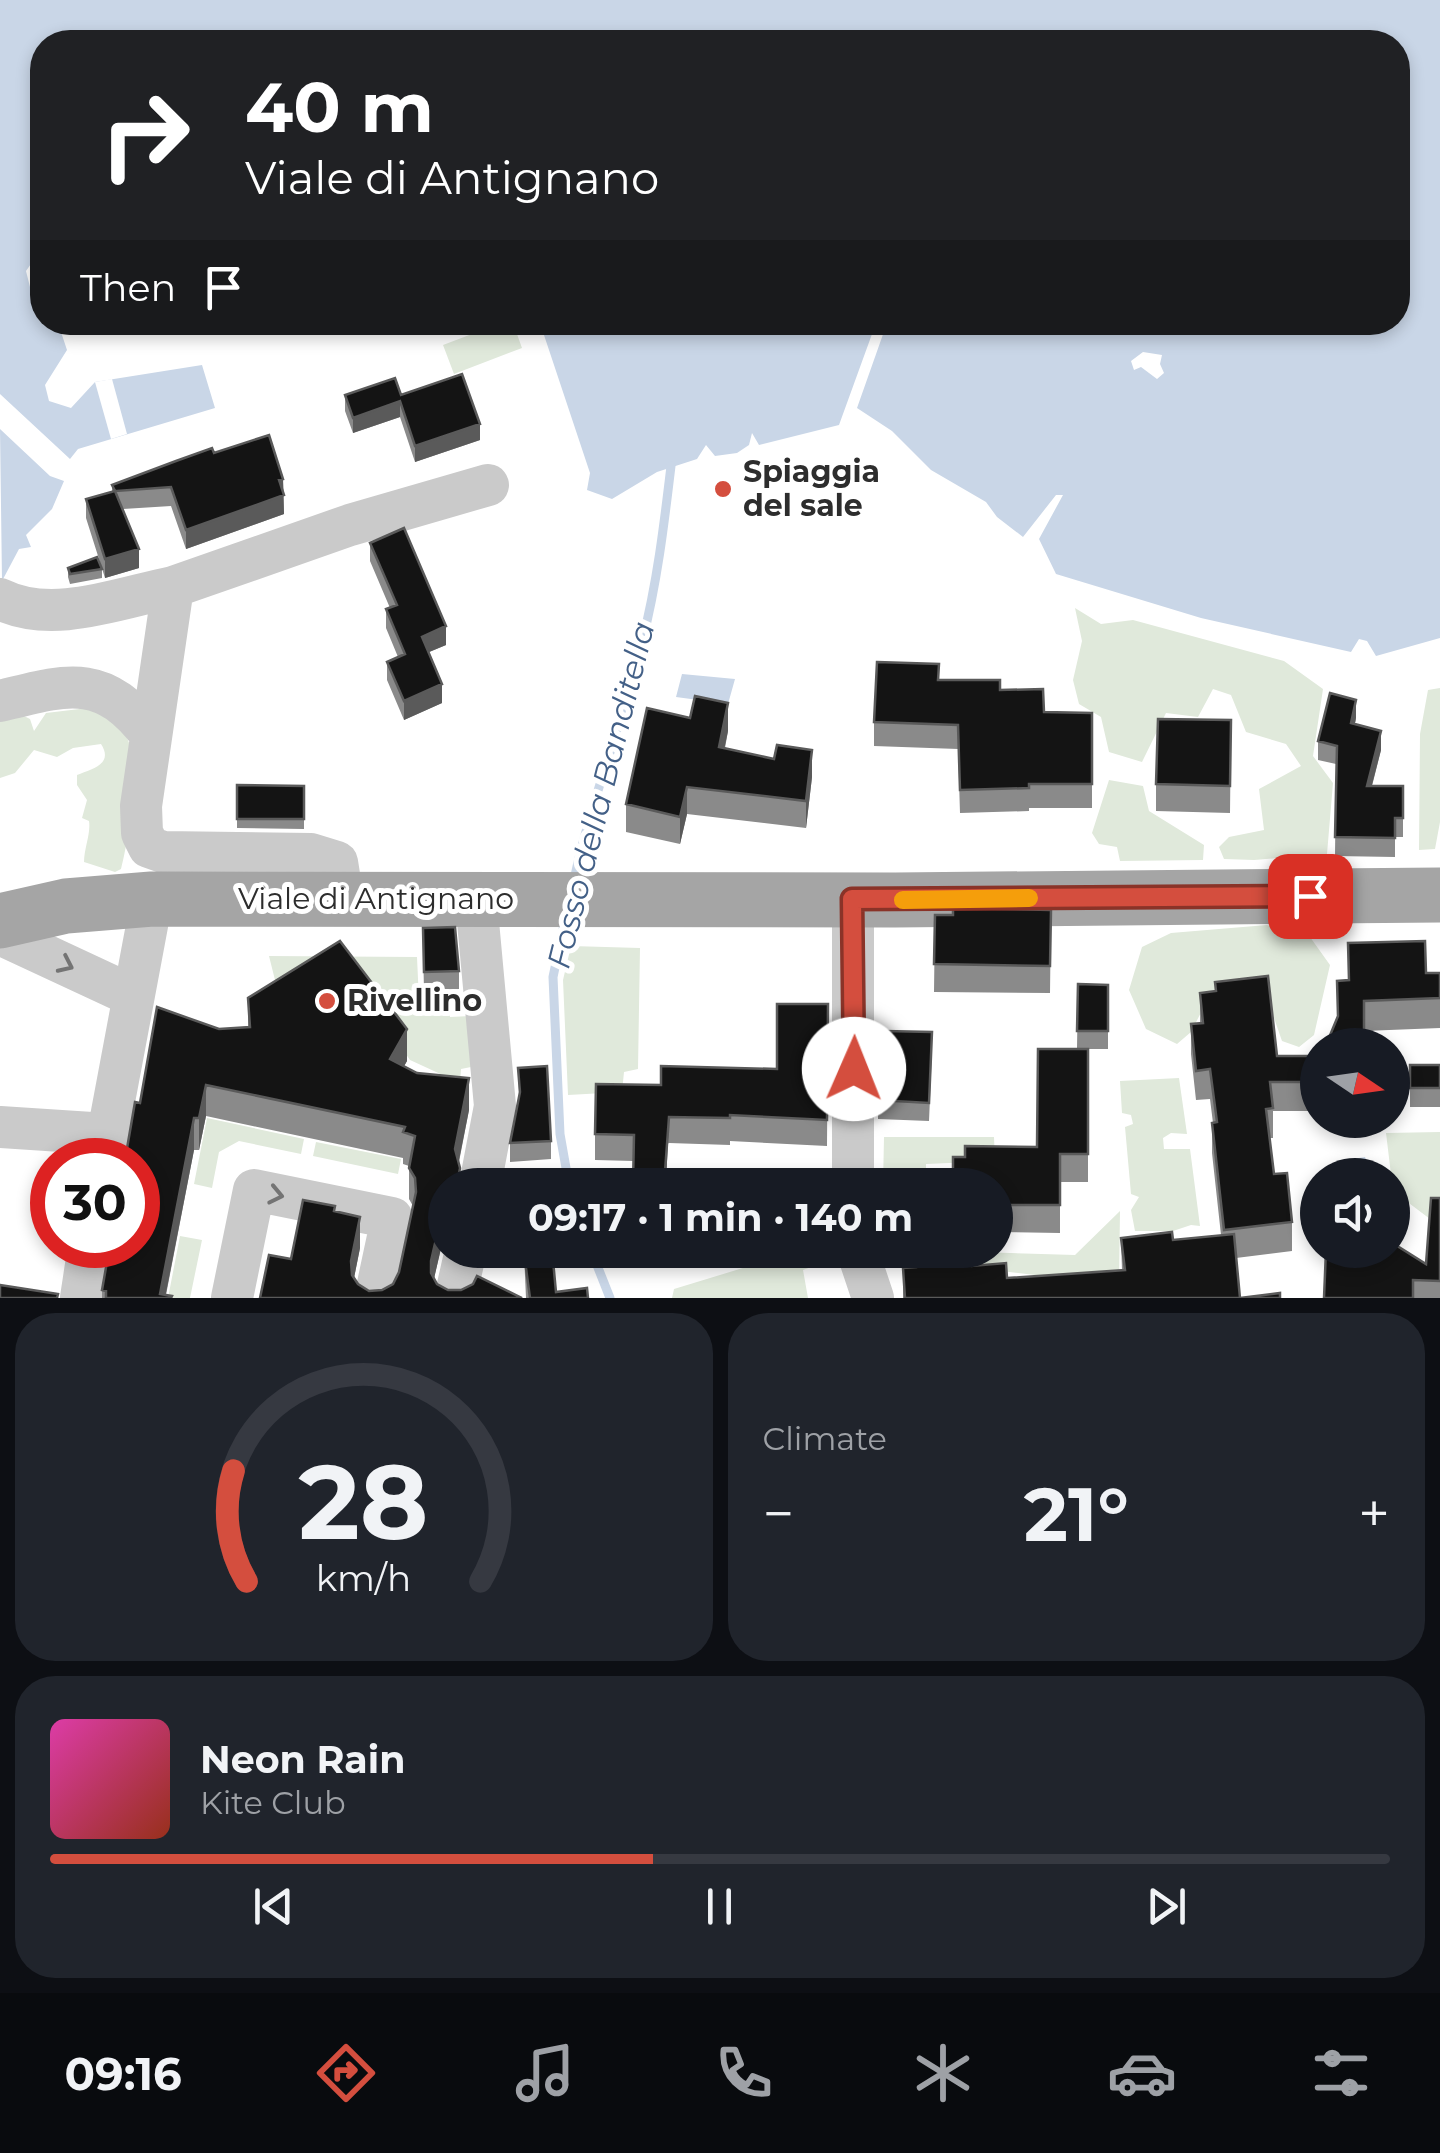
<!DOCTYPE html>
<meta charset="utf-8">
<style>
body{margin:0;font-family:Montserrat,sans-serif;background:#20242c;color:#f1f3f6;height:100vh;display:flex;flex-direction:column;font-size:38px;white-space:nowrap}
*{box-sizing:border-box;margin:0}
p{font-size:32px;color:#9ea1a6}
.icon{flex:none;width:55px;height:55px;fill:none;stroke:currentColor;stroke-width:2;stroke-linecap:round;stroke-linejoin:round}
.map{position:relative;height:1298px;overflow:hidden}
.sheet{display:flex;flex-direction:column;gap:15px;padding:15px;background:#0d0f14;flex:1}
.sheet>*{flex:none}
.top-card{position:absolute;left:30px;top:30px;width:1380px;height:305px;border-radius:40px;box-shadow:0 5px 15px #0003;background:#202124;color:#fff;overflow:hidden}
.needle{width:65px;rotate:103deg}
.buttons{position:absolute;left:1300px;top:1028px;display:grid;gap:20px}
.buttons a{display:grid;place-items:center;width:110px;height:110px;border-radius:50%;background:#171b24;box-shadow:0 5px 15px #0003;font-size:50px}
.speed{position:absolute;left:30px;top:1138px;display:flex;gap:20px;font-size:50px;font-weight:700;text-align:center}
.speed>*{display:grid;place-content:center;width:130px;height:130px;border-radius:50%;background:#171b24;box-shadow:0 5px 15px #0003;line-height:1}
.speed .limit{border:15px solid #d22;background:#fff;color:#111}
.pin{position:absolute;display:grid;place-items:center;width:85px;height:85px;color:#fff;margin:-42px;border-radius:20px;box-shadow:0 5px 15px #0006}
.me{position:absolute;width:110px;margin:-55px;rotate:1deg;stroke-linejoin:round;filter:drop-shadow(0 0 8px #0008)}
.turn{display:flex;align-items:center;gap:35px;height:210px;padding:0 50px;font-size:45px}
.turn .icon{width:130px;height:130px;stroke-width:2.5}
.turn b{display:block;font-size:70px;line-height:85px}
.then{display:flex;align-items:center;height:95px;padding:0 50px;background:#0003;gap:20px;font-size:38px}
.big{font-size:75px;font-weight:700;line-height:1.1}
.sheet .card{flex:1;display:flex;flex-direction:column;justify-content:center;gap:15px;min-width:0;padding:0 35px;border-radius:40px;background:#20242c}
.sheet .dial{align-items:center;gap:0}
.dial svg{height:260px;overflow:visible;fill:none;stroke:#363941;stroke-width:7;stroke-linecap:round;text-anchor:middle}
.dial text{fill:#f1f3f6;stroke:none}
.song{display:flex;align-items:center;gap:30px}
.cover{width:120px;height:120px;border-radius:15px;background:linear-gradient(135deg,hsl(320 70% 55%),hsl(10 70% 35%))}
.played{height:10px;border-radius:5px;background:linear-gradient(90deg,#d44e3e 45%,#363941 45%)}
.keys{display:flex;justify-content:space-around;direction:ltr}
.heat{display:flex;justify-content:space-between;align-items:center;font-size:55px;direction:ltr}
.sheet .tiles{flex:1;display:grid;gap:15px;grid-template-columns:1fr 1fr}
.card:last-child{grid-column:span 2}
.trip{position:absolute;left:428px;top:1168px;width:585px;height:100px;border-radius:50px;background:#171b24;box-shadow:0 5px 15px #0003;font-weight:700;line-height:100px;text-align:center}
.tab-bar{display:flex;height:160px;justify-content:space-around;align-items:center;background:#090b0e;color:#9ea1a6}
.tab-bar .icon{width:70px;height:70px}
.tab-bar .on{color:#d44e3e}
.tab-bar b{font-size:45px;color:#f1f3f6}
.map>svg:first-child{display:block}
</style>
<div class="map">
<svg width="1440" height="1298" viewBox="0 0 1440 1298">
<rect width="100%" height="100%" fill="#fff"/>
<!-- green -->
<path fill="#e0e9db" d="M 513,323 L 522,348 L 454,374 L 443,345 L 501,323 Z
M 1075,608 L 1101,624 L 1133,620 L 1284,661 L 1323,689 L 1313,756 L 1333,783 L 1327,854 L 1254,860 L 1224,859 L 1219,847 L 1229,837 L 1264,830 L 1259,789 L 1301,766 L 1286,744 L 1246,732 L 1231,695 L 1213,689 L 1198,717 L 1166,713 L 1142,762 L 1109,752 L 1101,717 L 1079,704 L 1073,680 L 1082,641 Z
M 1440,688 L 1440,822 L 1435,849 L 1419,850 L 1420,734 L 1428,690 Z
M 88,708 C 102,715 118,722 126,736 C 141,762 129,839 121,869 L 115,872 L 84,862 C 84,848 91,833 89,821 L 82,818 L 87,800 L 77,785 L 77,775 C 92,769 114,764 101,744 L 73,748 L 57,757 L 34,750 L 15,773 L 0,778 L 0,720 L 24,716 L 30,719 L 34,731 L 46,713 Z
M 1109,780 L 1143,786 L 1149,811 L 1204,845 L 1203,860 L 1120,861 L 1117,847 L 1099,844 L 1092,833 Z
M 1267,925 L 1310,937 L 1330,965 L 1314,1035 L 1299,1047 L 1282,1041 L 1263,986 L 1212,991 L 1191,1032 L 1177,1044 L 1146,1029 L 1129,990 L 1142,947 L 1171,933 Z
M 571,946 L 640,948 L 638,1069 L 624,1072 L 622,1092 L 568,1095 L 563,980 Z
M 269,956 L 417,957 L 419,1001 L 448,1001 L 450,1017 L 470,1016 L 471,1067 L 461,1069 L 460,1083 L 410,1060 L 344,965 L 280,1000 Z
M 1179,1078 L 1187,1134 L 1171,1133 L 1163,1138 L 1164,1149 L 1190,1149 L 1200,1226 L 1191,1225 L 1173,1231 L 1135,1231 L 1131,1210 L 1139,1197 L 1131,1194 L 1125,1127 L 1133,1124 L 1131,1115 L 1122,1113 L 1120,1081 Z
M 207,1118 L 304,1139 L 301,1154 L 239,1141 L 219,1152 L 212,1188 L 194,1184 Z
M 1440,1132 L 1440,1219 L 1430,1219 L 1393,1191 L 1386,1133 Z
M 884,1137 L 994,1137 L 995,1161 L 926,1164 L 926,1185 L 883,1185 Z
M 316,1142 L 401,1159 L 398,1174 L 313,1156 Z
M 1120,1211 L 1119,1285 L 984,1269 L 977,1257 L 916,1250 L 1075,1255 Z
M 180,1236 L 202,1240 L 190,1298 L 168,1298 Z
M 802,1250 L 837,1250 L 838,1257 L 803,1270 L 808,1298 L 672,1298 L 674,1289 Z"/>
<!-- water -->
<path fill="#c9d6e7" fill-rule="evenodd" d="M 0,0 L 1440,0 L 1440,638 L 1376,656 L 1367,641 L 1359,639 L 1351,652 L 1201,618 L 1056,574 L 1039,539 L 1063,495 L 1056,495 L 1023,537 L 997,517 L 986,502 L 931,470 L 892,431 L 857,408 L 887,323 L 1398,322 L 1398,42 L 42,42 L 42,248 L 26,271 L 34,303 L 42,311 L 42,322 L 54,323 L 60,329 L 67,350 L 45,385 L 49,401 L 71,408 L 95,382 L 202,365 L 215,408 L 78,449 L 70,459 L 0,394 ZM 1143,352 L 1162,355 L 1160,364 L 1164,373 L 1157,379 L 1141,367 L 1134,370 L 1131,361 Z
M 540,323 L 540,322 L 876,323 L 839,425 L 759,445 L 752,433 L 749,445 L 737,453 L 715,456 L 706,445 L 697,459 L 657,472 L 612,499 L 587,490 L 590,473 Z
M 0,429 L 50,476 L 64,481 L 52,509 L 26,535 L 31,547 L 19,549 L 2,581 Z
M 682,674 L 735,679 L 728,704 L 676,697 Z
M 1365,1157 L 1372,1175 L 1337,1175 L 1332,1167 L 1340,1161 Z"/>
<!-- pier -->
<path fill="#fff" d="M 112,379 L 127,434 L 111,439 L 95,382 Z"/>
<g fill="none" stroke-linecap="round" stroke-linejoin="round">
<!-- stream -->
<path stroke="#c9d6e7" stroke-width="9" d="M 574,880 C 591,800 623,722 642,642 C 657,584 664,525 671,466
M 566,915 L 553,977 L 560,1134 L 569,1185
M 591,1250 L 610,1298"/>
<!-- minor -->
<path stroke="#cacaca" stroke-width="42" d="M 0,599 C 52,625 119,598 173,587
M 0,701 C 68,684 103,672 151,735
M 853,899 L 853,1185
M 343,900 L 337,862 L 311,854 L 163,852 L 149,847 L 142,833 L 141,806 L 173,587 L 350,525 L 488,485
M 476,900 L 495,1106 L 480,1185
M 0,934 L 133,996
M 0,1127 L 107,1134
M 103,1160 L 152,899
M 857,1250 L 873,1298
M 81,1298 L 89,1245
M 232,1298 L 254,1190 L 392,1218 L 375,1298
M 455,1298 L 466,1250"/>
<!-- major -->
<path stroke="#a5a5a5" stroke-width="55" d="M 0,921 L 66,906 L 152,899 L 895,900 L 1440,895"/>
</g>
<!-- wall -->
<path fill="#8a8a8a" d="M 345,395 L 401,395 L 480,440 L 415,462 L 400,417 L 353,433 L 345,411 Z
M 214,453 L 283,479 L 284,514 L 186,549 L 171,506 L 123,509 L 139,568 L 105,578 L 86,518 L 86,499 L 112,492 L 112,485 Z
M 370,543 L 446,645 L 429,652 L 442,703 L 404,720 L 387,680 L 387,662 L 398,657 L 386,628 L 386,609 L 390,608 L 370,561 Z
M 68,568 L 102,569 L 102,578 L 70,584 L 68,577 Z
M 939,680 L 1000,690 L 1044,712 L 1092,713 L 1092,808 L 1029,808 L 1029,811 L 960,813 L 958,749 L 874,746 L 874,722 Z
M 1356,718 L 1355,724 L 1381,750 L 1372,786 L 1403,786 L 1403,837 L 1395,837 L 1395,857 L 1335,856 L 1336,764 L 1318,760 L 1318,741 Z
M 1231,720 L 1230,813 L 1156,811 L 1156,784 Z
M 728,731 L 725,748 L 812,777 L 806,828 L 687,814 L 680,844 L 626,832 L 626,804 Z
M 237,785 L 304,786 L 304,829 L 237,828 Z
M 1051,910 L 1050,993 L 934,992 L 935,915 L 953,915 Z
M 1348,943 L 1426,973 L 1440,973 L 1440,1028 L 1364,1031 L 1337,1018 L 1337,981 L 1348,980 Z
M 423,946 L 459,971 L 459,989 L 424,991 Z
M 1215,982 L 1277,1056 L 1318,1056 L 1318,1111 L 1273,1111 L 1273,1138 L 1270,1138 L 1274,1174 L 1292,1222 L 1292,1251 L 1236,1258 L 1240,1298 L 1280,1298 L 903,1298 L 903,1268 L 915,1267 L 915,1250 L 972,1266 L 1007,1278 L 1122,1271 L 1121,1238 L 1173,1240 L 1221,1235 L 1212,1153 L 1212,1123 L 1213,1123 L 1210,1099 L 1196,1100 L 1191,1054 L 1191,1024 L 1200,1023 L 1200,993 L 1215,991 Z
M 1078,984 L 1108,985 L 1108,1049 L 1088,1049 L 1088,1182 L 1060,1182 L 1060,1233 L 995,1232 L 995,1185 L 965,1157 L 1037,1147 L 1077,1049 Z
M 248,998 L 407,1061 L 404,1066 L 469,1110 L 459,1162 L 460,1185 L 442,1244 L 434,1278 L 437,1284 L 448,1290 L 522,1298 L 260,1298 L 291,1259 L 335,1212 L 360,1248 L 354,1278 L 358,1284 L 369,1291 L 382,1290 L 393,1284 L 399,1272 L 413,1206 L 409,1199 L 409,1166 L 403,1164 L 403,1158 L 206,1116 L 199,1150 L 194,1150 L 166,1295 L 172,1298 L 102,1298 L 102,1290 L 140,1103 L 248,1028 Z
M 828,1004 L 827,1146 L 730,1141 L 730,1145 L 669,1143 L 634,1161 L 595,1160 L 595,1134 L 777,1069 Z
M 878,1039 L 932,1051 L 929,1121 L 878,1119 Z
M 1410,1065 L 1440,1065 L 1440,1107 L 1410,1107 Z
M 518,1068 L 551,1141 L 551,1159 L 510,1162 L 510,1143 L 519,1096 Z
M 1325,1120 L 1369,1120 L 1369,1124 L 1326,1124 Z
M 1440,1198 L 1440,1298 L 1324,1298 L 1426,1264 Z
M 524,1253 L 556,1292 L 588,1298 L 526,1298 Z"/>
<!-- shaded-wall -->
<path fill="#5a5a5a" d="M 400,401 L 400,417 L 353,433 L 353,418 Z
M 480,424 L 480,440 L 415,462 L 415,446 Z
M 283,479 L 284,514 L 186,549 L 186,530 Z
M 139,549 L 139,568 L 105,578 L 105,559 Z
M 446,626 L 446,645 L 422,655 L 422,637 Z
M 442,684 L 442,703 L 404,720 L 404,701 Z
M 1356,700 L 1356,718 L 1351,742 L 1351,723 Z
M 728,703 L 728,731 L 719,774 L 719,747 Z
M 1381,731 L 1381,750 L 1367,804 L 1367,786 Z
M 812,750 L 812,777 L 806,828 L 806,801 Z
M 687,787 L 687,814 L 680,844 L 680,817 Z
M 407,1029 L 407,1061 L 390,1091 L 390,1059 Z
M 469,1078 L 469,1110 L 455,1180 L 455,1149 Z
M 206,1085 L 206,1116 L 199,1150 L 199,1118 Z
M 669,1117 L 666,1185 L 664,1185 Z
M 194,1118 L 194,1150 L 165,1298 L 160,1294 Z
M 445,1209 L 445,1240 L 442,1244 L 431,1292 L 431,1261 L 442,1213 Z
M 360,1217 L 360,1248 L 351,1293 L 351,1261 Z"/>
<!-- building -->
<path fill="#141414" stroke="#5a5a5a" stroke-width="2.5" d="M 462,374 L 480,424 L 415,446 L 400,401 L 353,418 L 345,395 L 395,378 L 401,395 Z
M 269,435 L 283,479 L 279,480 L 284,495 L 186,530 L 171,487 L 115,491 L 139,549 L 105,559 L 86,499 L 115,491 L 112,485 L 176,461 L 212,448 L 214,453 Z
M 404,528 L 446,626 L 422,637 L 442,684 L 404,701 L 387,662 L 405,654 L 386,609 L 397,605 L 370,543 Z
M 97,557 L 102,569 L 70,574 L 68,568 Z
M 877,662 L 939,664 L 938,680 L 1000,680 L 1000,690 L 1043,689 L 1044,712 L 1092,713 L 1092,784 L 1029,784 L 1029,788 L 960,790 L 958,725 L 874,722 Z
M 1330,693 L 1356,700 L 1351,723 L 1381,731 L 1367,786 L 1403,786 L 1403,818 L 1395,818 L 1395,838 L 1335,837 L 1337,746 L 1318,741 Z
M 695,696 L 728,703 L 719,747 L 774,759 L 777,745 L 812,750 L 806,801 L 687,787 L 680,817 L 626,804 L 647,708 L 690,718 Z
M 1158,719 L 1231,720 L 1230,786 L 1156,784 Z
M 237,785 L 304,786 L 304,819 L 237,819 Z
M 953,908 L 1051,910 L 1050,966 L 934,964 L 935,915 L 953,915 Z
M 455,927 L 459,971 L 424,972 L 423,928 Z
M 340,941 L 407,1029 L 390,1059 L 417,1073 L 469,1078 L 455,1149 L 460,1168 L 457,1185 L 445,1185 L 445,1209 L 442,1213 L 431,1261 L 431,1273 L 437,1284 L 448,1290 L 461,1290 L 473,1284 L 477,1276 L 522,1298 L 260,1298 L 269,1255 L 291,1259 L 303,1200 L 335,1206 L 334,1211 L 360,1217 L 351,1261 L 352,1275 L 358,1284 L 369,1291 L 382,1290 L 393,1284 L 399,1272 L 416,1192 L 415,1178 L 409,1168 L 415,1136 L 403,1132 L 405,1127 L 206,1085 L 199,1118 L 194,1118 L 160,1294 L 172,1296 L 171,1298 L 106,1298 L 106,1291 L 102,1290 L 110,1245 L 138,1245 L 138,1160 L 125,1160 L 135,1102 L 140,1103 L 157,1007 L 219,1029 L 250,1027 L 248,998 Z
M 1425,941 L 1426,973 L 1440,973 L 1440,998 L 1364,1001 L 1364,1045 L 1326,1045 L 1338,1016 L 1337,981 L 1349,980 L 1348,943 Z
M 1268,976 L 1277,1056 L 1318,1056 L 1318,1082 L 1270,1082 L 1273,1108 L 1266,1109 L 1274,1174 L 1287,1173 L 1292,1222 L 1224,1230 L 1212,1123 L 1217,1122 L 1210,1069 L 1196,1071 L 1191,1024 L 1203,1023 L 1200,993 L 1216,991 L 1215,982 Z
M 1078,984 L 1108,985 L 1108,1031 L 1077,1031 Z
M 777,1004 L 828,1004 L 827,1120 L 730,1115 L 730,1118 L 669,1117 L 664,1185 L 633,1185 L 634,1135 L 595,1134 L 596,1084 L 661,1085 L 661,1066 L 777,1069 Z
M 884,1031 L 932,1032 L 929,1103 L 878,1100 L 878,1039 L 884,1039 Z
M 1038,1049 L 1088,1049 L 1088,1154 L 1060,1154 L 1060,1205 L 995,1205 L 995,1185 L 953,1185 L 953,1157 L 965,1157 L 965,1146 L 1037,1147 Z
M 1410,1065 L 1440,1065 L 1440,1088 L 1410,1088 Z
M 547,1066 L 551,1141 L 510,1143 L 520,1092 L 518,1068 Z
M 829,1172 L 832,1180 L 839,1185 L 756,1185 L 756,1174 Z
M 1431,1198 L 1440,1198 L 1440,1281 L 1413,1280 L 1413,1298 L 1324,1298 L 1326,1250 L 1392,1250 L 1392,1245 L 1394,1244 L 1426,1264 Z
M 1172,1232 L 1173,1240 L 1234,1234 L 1240,1298 L 1280,1293 L 1280,1298 L 905,1298 L 903,1268 L 916,1267 L 915,1250 L 971,1250 L 972,1266 L 1006,1263 L 1007,1278 L 1125,1270 L 1121,1238 Z
M 552,1250 L 556,1292 L 587,1288 L 588,1298 L 530,1298 L 524,1253 Z
M 0,1285 L 58,1294 L 57,1298 L 0,1298 Z"/>
<!-- one-way arrows -->
<defs><path id="oneway-chevron" d="M-2-3.5L2.5 0L-2 3.5" fill="none" stroke-width="1.6" stroke-linecap="round" stroke-linejoin="round" transform="scale(2.5)"/></defs>
<g stroke="#747474">
<use href="#oneway-chevron" transform="translate(66 965) rotate(25)"/>
<use href="#oneway-chevron" transform="translate(276 1195) rotate(12)"/>
</g>
<g fill="none" stroke-linecap="round" stroke-linejoin="round">
<defs>
<path id="route" d="M 854,1069 L 852,899 L 1310,896"/>
</defs>
<!-- route casing -->
<use href="#route" stroke="#8a3328" stroke-width="25"/>
<!-- route -->
<use href="#route" stroke="#d44e3e" stroke-width="18"/>
<!-- slow -->
<path stroke="#f59e0b" stroke-width="18" d="M 903,900 L 1029,898"/>
</g>
<!-- markers -->
<g fill="#d44e3e" stroke="#fff" stroke-width="4">
<circle cx="723" cy="489" r="10"/>
<circle cx="327" cy="1001" r="10"/>
</g>
<g text-anchor="middle" stroke-width="10" stroke-linejoin="round" paint-order="stroke">
<!-- poi labels -->
<g font-size="30" font-weight="bold" fill="#2d2d2d" stroke="#fff" text-anchor="start">
<text x="743" y="482">Spiaggia<tspan x="743" dy="34">del sale</tspan></text>
<text x="347" y="1011">Rivellino</text>
</g>
<!-- street labels -->
<g font-size="30" fill="#2d2d2d" stroke="#fff">
<text x="376" y="909">Viale di Antignano</text>
</g>
<!-- water labels -->
<g font-size="32" font-style="italic" fill="#436087" stroke="#fff">
<text transform="translate(601 795) rotate(-76)" y="11">Fosso della Banditella</text>
</g>
</g>
</svg>
<div class="buttons">
<a><svg class="needle" viewBox="-14 -14 28 28"><path d="M0-13l5 13h-10z" fill="#e53935"/><path d="M0 13l5-13h-10z" fill="#9ea1a6"/></svg></a>
<a><svg class="icon" aria-label="sound" viewBox="0 0 24 24"><path d="M4 9h4l5-4v14l-5-4H4zM17 9q2 3 0 6"/></svg></a>
</div>
<div class="speed"><div class="limit">30</div></div>
<div class="pin" style="left:1310px;top:896px;background:#d93025"><svg class="icon" aria-label="arrive" viewBox="0 0 24 24"><path d="M6 21V4h12l-3 4 3 4H6"/></svg></div>
<svg class="me" style="left:854px;top:1069px" viewBox="-20 -20 40 40"><circle r="19" fill="#fff"/><path d="M0-13L10 11 0 6-10 11z" fill="#d44e3e"/></svg>
<div class="trip">09:17 · 1 min · 140 m</div>
<div class="top-card">
<div class="turn"><svg class="icon" aria-label="right" viewBox="0 0 24 24"><path d="M7 20v-9h11M14 6l5 5-5 5"/></svg><div><b>40 m</b>Viale di Antignano</div></div>
<div class="then">Then<svg class="icon" aria-label="arrive" viewBox="0 0 24 24"><path d="M6 21V4h12l-3 4 3 4H6"/></svg></div>
</div>
</div>
<section class="sheet">
<div class="tiles">
<div class="card dial"><svg viewBox="0 0 100 80">
<path d="M14 69A42 42 0 1 1 86 69"/>
<path d="M14 69A42 42 0 0 1 10 35" stroke="#d44e3e"/>
<text x="50" y="56" font-size="32" font-weight="700">28</text>
<text x="50" y="72" font-size="11">km/h</text>
</svg></div>
<div class="card"><p>Climate</p>
<div class="heat"><a>−</a><b class="big">21°</b><a>+</a></div>
</div>
<div class="card">
<div class="song"><i class="cover"></i><div><b>Neon Rain</b><p>Kite Club</p></div></div>
<div class="played"></div>
<div class="keys"><svg class="icon" aria-label="previous" viewBox="0 0 24 24"><path d="M18 5L8 12l10 7zM5 5v14"/></svg><svg class="icon" aria-label="pause" viewBox="0 0 24 24"><path d="M8 5v14M16 5v14"/></svg><svg class="icon" aria-label="next" viewBox="0 0 24 24"><path d="M6 5l10 7-10 7zM19 5v14"/></svg></div>
</div>
</div>
</section>
<nav class="tab-bar">
<b>09:16</b>
<svg class="icon on" aria-label="directions" viewBox="0 0 24 24"><path d="M12 3l9 9-9 9-9-9zM9 14v-3h6M13 9l2 2-2 2"/></svg>
<svg class="icon" aria-label="music" viewBox="0 0 24 24"><path d="M9 18V5l10-2v13"/><circle cx="6" cy="18" r="3"/><circle cx="16" cy="16" r="3"/></svg>
<svg class="icon" aria-label="phone" viewBox="0 0 24 24"><path d="M5 4h4l2 5-3 2q2 4 5 5l2-3 5 2v4C11 20 4 13 5 4z"/></svg>
<svg class="icon" aria-label="climate" viewBox="0 0 24 24"><path d="M12 3v18M4 7l16 10M4 17L20 7"/></svg>
<svg class="icon" aria-label="car" viewBox="0 0 24 24"><path d="M5 17H2v-5l4-1 3-4h7l3 4 3 1v5h-3M9 17h6M6 11h13"/><circle cx="7" cy="17" r="2"/><circle cx="17" cy="17" r="2"/></svg>
<svg class="icon" aria-label="filters" viewBox="0 0 24 24"><path d="M4 7h16M4 17h16"/><circle cx="9" cy="7" r="2"/><circle cx="15" cy="17" r="2"/></svg>
</nav>
